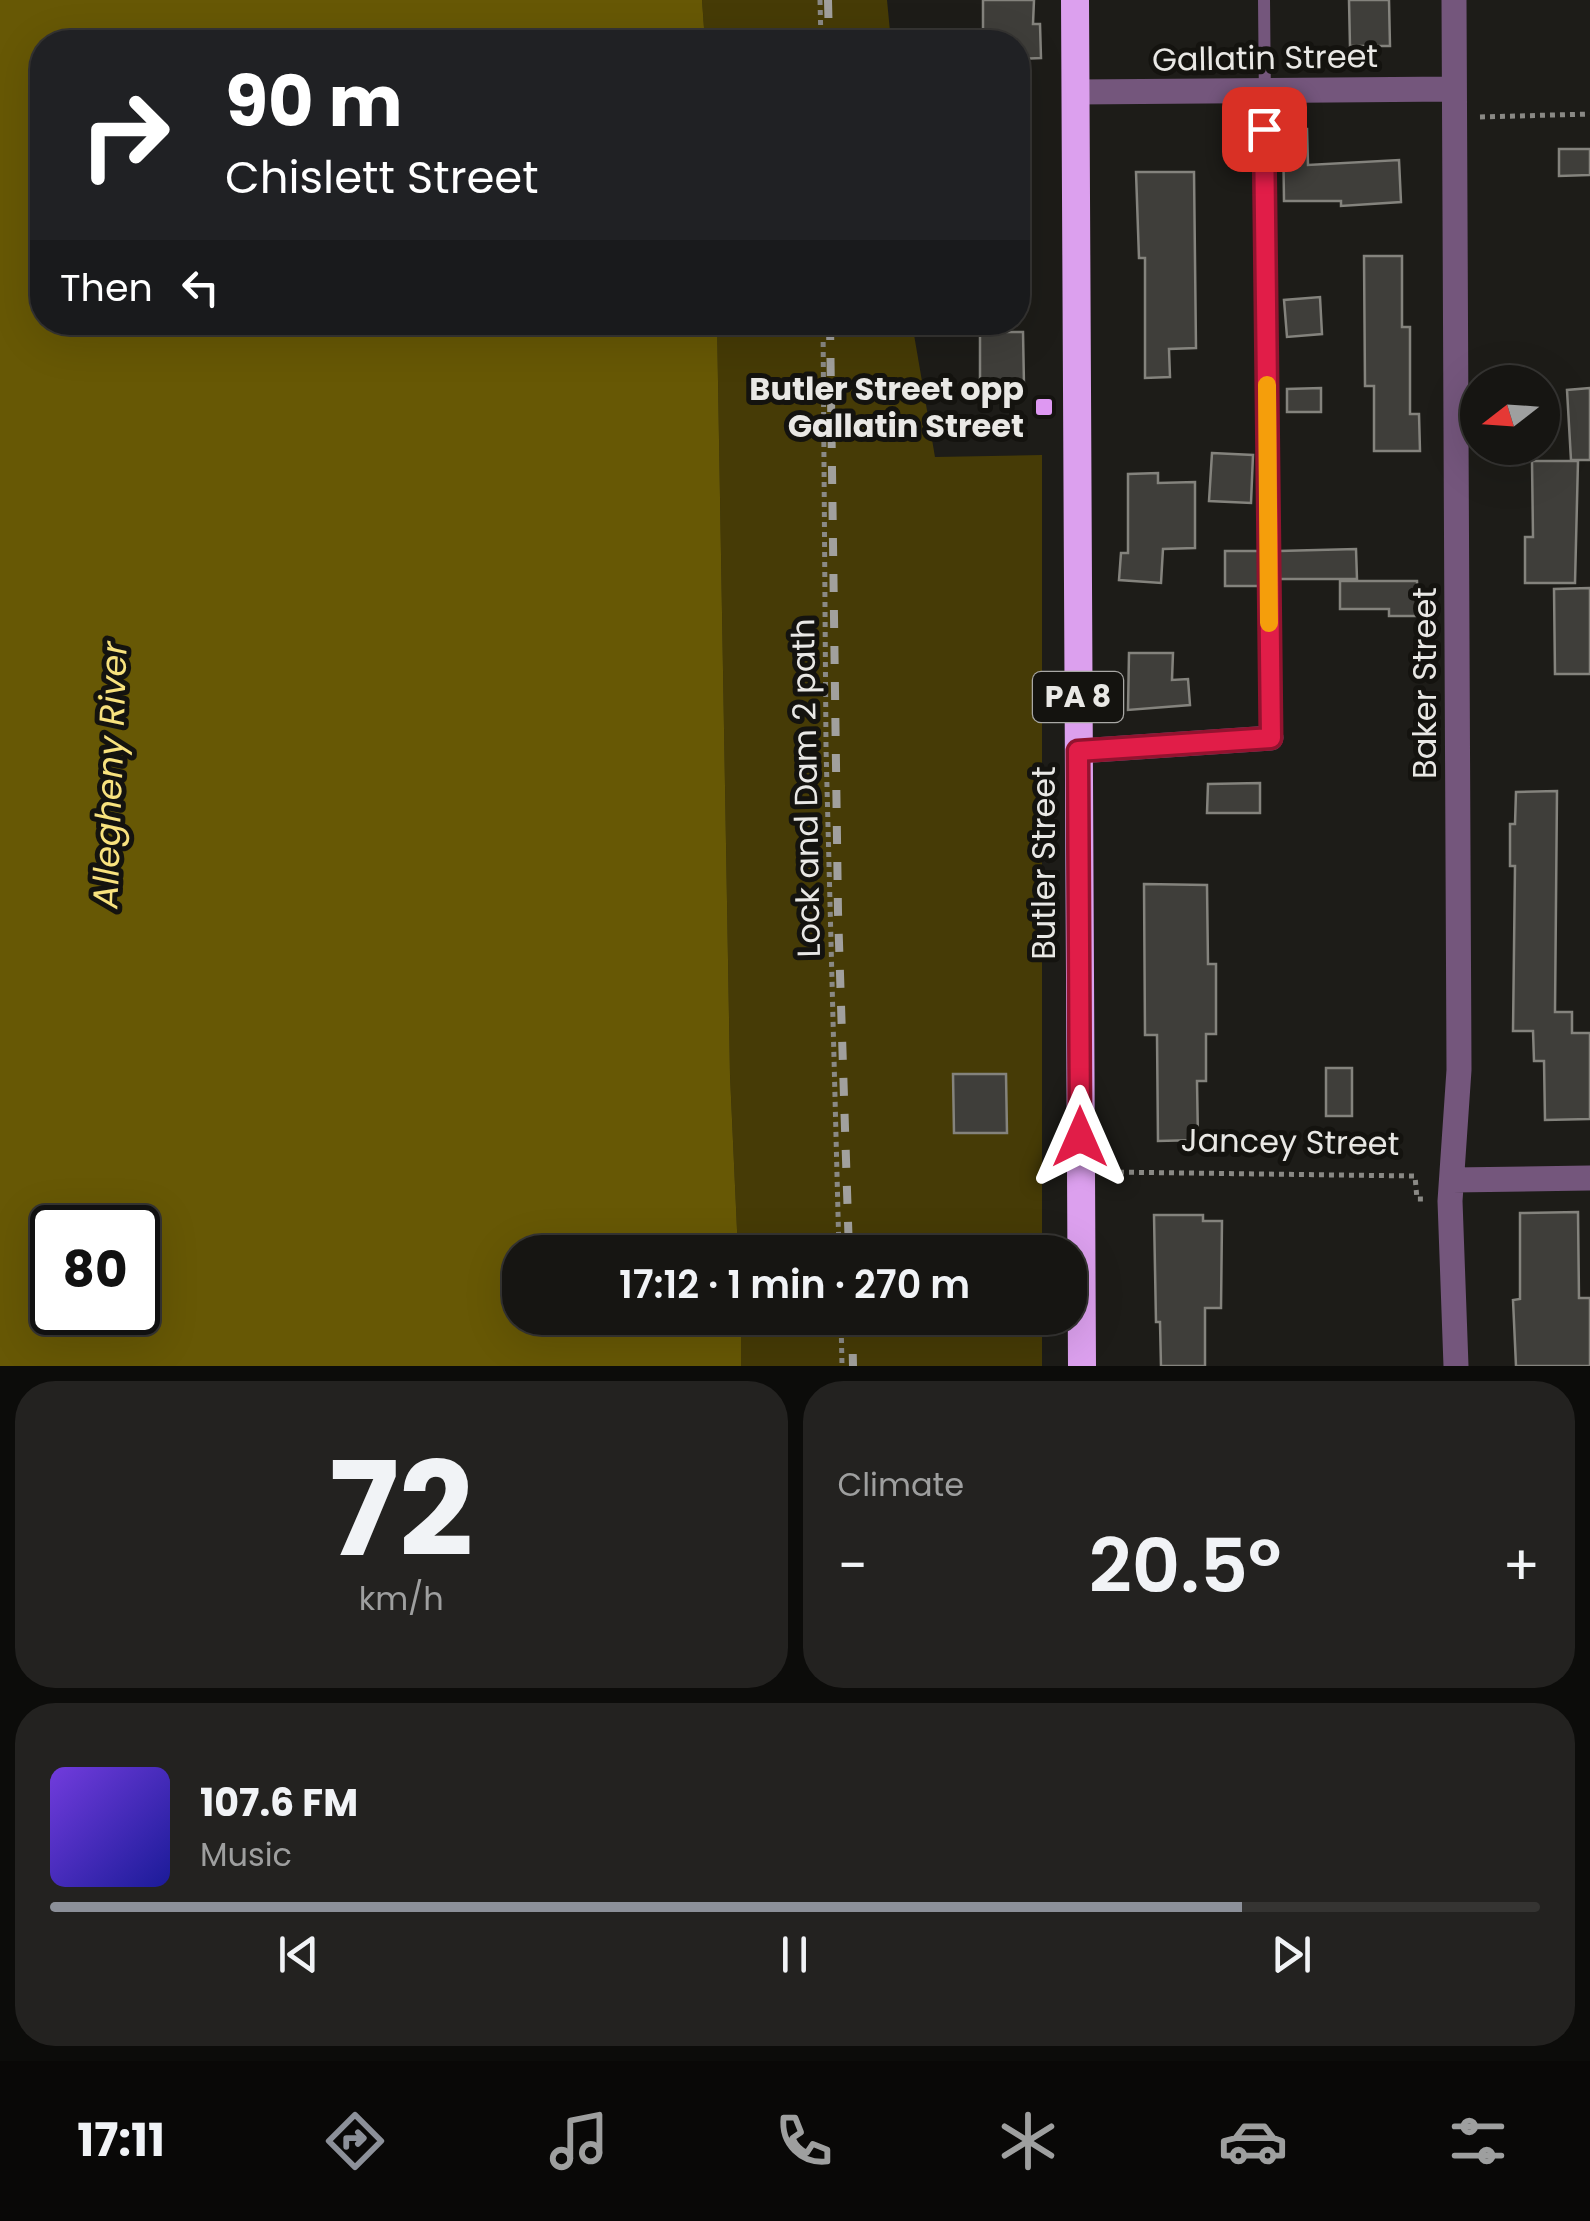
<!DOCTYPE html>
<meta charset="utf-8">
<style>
body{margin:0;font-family:Poppins,sans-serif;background:#232220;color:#f1f3f6;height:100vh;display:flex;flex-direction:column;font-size:38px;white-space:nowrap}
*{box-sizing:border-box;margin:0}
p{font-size:32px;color:#9e9f9f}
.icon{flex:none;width:55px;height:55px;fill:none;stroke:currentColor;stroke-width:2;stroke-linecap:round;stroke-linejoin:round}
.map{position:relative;height:1366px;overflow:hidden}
.side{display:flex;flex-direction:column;gap:15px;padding:15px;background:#0c0c0a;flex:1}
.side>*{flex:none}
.banner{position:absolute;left:30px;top:30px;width:1000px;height:305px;border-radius:40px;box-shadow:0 10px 40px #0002,0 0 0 2px #353432;background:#202124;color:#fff;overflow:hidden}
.needle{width:65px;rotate:253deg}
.buttons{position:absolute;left:1460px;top:365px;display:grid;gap:20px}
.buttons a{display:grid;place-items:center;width:100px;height:100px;border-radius:50%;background:#161512;box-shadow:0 10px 40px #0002,0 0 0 2px #353432;font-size:50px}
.speed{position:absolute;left:30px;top:1205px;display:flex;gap:20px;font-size:50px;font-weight:700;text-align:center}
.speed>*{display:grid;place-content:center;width:130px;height:130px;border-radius:50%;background:#161512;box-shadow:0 10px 40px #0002,0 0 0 2px #353432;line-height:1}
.speed .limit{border:5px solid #111;border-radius:15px;background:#fff;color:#111}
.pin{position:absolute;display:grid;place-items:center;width:85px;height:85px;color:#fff;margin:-42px;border-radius:20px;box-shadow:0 5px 15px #0006}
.me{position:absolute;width:110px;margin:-55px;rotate:0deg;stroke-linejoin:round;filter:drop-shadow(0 0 8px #0008)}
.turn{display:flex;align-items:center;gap:35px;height:210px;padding:0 30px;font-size:45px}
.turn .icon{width:130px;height:130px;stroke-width:2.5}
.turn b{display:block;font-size:70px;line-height:85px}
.then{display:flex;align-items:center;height:95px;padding:0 30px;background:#0003;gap:20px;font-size:38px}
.big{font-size:75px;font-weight:600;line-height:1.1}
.side .card{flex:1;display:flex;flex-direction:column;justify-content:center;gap:15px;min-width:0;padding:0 35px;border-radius:40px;background:#232220}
.side .dial{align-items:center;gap:0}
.dial b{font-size:130px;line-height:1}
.song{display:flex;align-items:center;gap:30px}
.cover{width:120px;height:120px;border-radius:15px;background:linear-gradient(135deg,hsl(260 70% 55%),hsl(240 70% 35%))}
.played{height:10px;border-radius:5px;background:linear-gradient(90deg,#8c9099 80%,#353432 80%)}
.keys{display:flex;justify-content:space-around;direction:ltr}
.heat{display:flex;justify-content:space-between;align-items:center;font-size:55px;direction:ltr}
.side .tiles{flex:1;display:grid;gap:15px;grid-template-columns:1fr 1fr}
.card:last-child{grid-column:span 2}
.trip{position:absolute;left:502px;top:1235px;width:585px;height:100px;border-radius:40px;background:#161512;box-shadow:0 10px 40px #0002,0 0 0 2px #353432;font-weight:600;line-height:100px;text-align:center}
.menu{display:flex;height:160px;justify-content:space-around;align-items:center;background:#090807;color:#9e9f9f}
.menu .icon{width:70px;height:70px}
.menu .on{color:#8c9099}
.menu b{font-size:45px;color:#f1f3f6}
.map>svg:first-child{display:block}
</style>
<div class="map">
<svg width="1590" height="1366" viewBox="0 0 1590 1366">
<rect width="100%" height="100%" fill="#1d1c18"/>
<!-- green -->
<path fill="#463b06" d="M 702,0 L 887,0 L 891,42 L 705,42 Z
M 717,323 L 912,323 L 935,457 L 1042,455 L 1042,1252 L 738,1252 L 730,1075 Z
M 741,1318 L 1042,1318 L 1042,1366 L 741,1366 Z"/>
<!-- water -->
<path fill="#675805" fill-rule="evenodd" d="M 0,0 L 702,0 L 705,42 L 42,42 L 42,322 L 717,323 L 730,1075 L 738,1252 L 520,1252 L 520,1318 L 741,1318 L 741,1366 L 0,1366 ZM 52,1228 L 138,1228 L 138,1312 L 52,1312 Z"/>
<!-- building -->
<path fill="#3f3e3a" stroke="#84837d" stroke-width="2.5" d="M 983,0 L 1034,0 L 1033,24 L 1040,24 L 1041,58 L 1018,59 L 1018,42 L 983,42 Z
M 1349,0 L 1389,0 L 1390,46 L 1350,46 Z
M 1307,129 L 1308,165 L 1399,160 L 1401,202 L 1341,206 L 1341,201 L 1284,201 L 1283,130 Z
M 1559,149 L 1590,149 L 1590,175 L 1559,176 Z
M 1136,172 L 1194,172 L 1196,348 L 1169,349 L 1170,377 L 1145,378 L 1145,258 L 1139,258 Z
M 1364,256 L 1402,256 L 1402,327 L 1410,327 L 1410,414 L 1419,414 L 1420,451 L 1374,451 L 1374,386 L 1365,386 Z
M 1320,297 L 1322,334 L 1287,337 L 1284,300 Z
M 980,332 L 1023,332 L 1024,385 L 980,386 Z
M 1321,388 L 1321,412 L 1287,412 L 1287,389 Z
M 1590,388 L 1590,460 L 1571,460 L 1567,390 Z
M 1212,453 L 1253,455 L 1251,503 L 1209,501 Z
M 1532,461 L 1578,461 L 1575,583 L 1525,583 L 1525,537 L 1533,537 Z
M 1158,473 L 1158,483 L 1195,482 L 1195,548 L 1163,549 L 1161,583 L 1119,580 L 1121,553 L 1128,553 L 1128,474 Z
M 1356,549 L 1357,579 L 1280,579 L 1279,551 Z
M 1225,551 L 1259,551 L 1259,586 L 1225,586 Z
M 1340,581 L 1417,581 L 1418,616 L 1389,616 L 1389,609 L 1340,609 Z
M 1590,588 L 1590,674 L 1555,674 L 1554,589 Z
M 1129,653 L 1173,653 L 1172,680 L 1188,679 L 1190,705 L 1128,710 Z
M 1260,783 L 1260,813 L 1207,813 L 1208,784 Z
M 1557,791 L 1555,1012 L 1572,1012 L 1572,1033 L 1590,1033 L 1590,1119 L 1545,1120 L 1544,1061 L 1534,1061 L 1533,1031 L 1513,1031 L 1515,866 L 1510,866 L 1510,824 L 1515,824 L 1516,792 Z
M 1144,884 L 1207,885 L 1208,964 L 1216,964 L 1216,1034 L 1206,1034 L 1206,1081 L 1197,1081 L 1198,1140 L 1158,1141 L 1157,1035 L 1145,1035 Z
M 1326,1068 L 1352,1068 L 1352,1116 L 1326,1116 Z
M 953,1074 L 1006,1074 L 1007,1133 L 954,1133 Z
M 1578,1212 L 1579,1298 L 1590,1298 L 1590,1366 L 1516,1366 L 1513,1300 L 1520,1299 L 1520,1213 Z
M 1154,1215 L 1203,1215 L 1203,1221 L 1222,1221 L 1221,1308 L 1205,1308 L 1205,1366 L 1161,1366 L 1160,1322 L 1156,1322 Z"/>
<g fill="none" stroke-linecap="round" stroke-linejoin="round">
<!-- path -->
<path stroke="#8a8985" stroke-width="5" stroke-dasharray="5 5" stroke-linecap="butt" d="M 820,0 L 821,42
M 1480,117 L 1590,114
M 823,322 L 826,748 L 839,1252
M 1109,1172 L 1415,1176 L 1417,1199 L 1426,1199
M 841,1318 L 842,1366"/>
<!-- service -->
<path stroke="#74567c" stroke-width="12" d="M 1264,0 L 1271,738"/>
<!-- minor -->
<path stroke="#74567c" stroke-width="25" d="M 1454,0 L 1459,1070 L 1450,1201 L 1456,1366
M 1076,92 L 1454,89
M 1079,751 L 1271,738
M 1452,1180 L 1590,1178"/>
<!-- trunk -->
<path stroke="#dca0ee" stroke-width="28" d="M 1075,0 L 1082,1366"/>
<!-- rail -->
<path stroke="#a1a09d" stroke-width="8" stroke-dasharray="18 18" stroke-linecap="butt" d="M 828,0 L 829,42
M 830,322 L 838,912 L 849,1252
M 852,1318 L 853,1366"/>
</g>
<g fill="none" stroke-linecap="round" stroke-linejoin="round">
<defs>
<path id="route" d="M 1080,1137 L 1078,751 L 1271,738 L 1264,129"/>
</defs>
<!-- route casing -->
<use href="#route" stroke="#92132f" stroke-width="25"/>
<!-- route -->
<use href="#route" stroke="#e11d48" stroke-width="18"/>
<!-- slow -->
<path stroke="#f59e0b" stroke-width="18" d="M 1267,385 L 1269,623"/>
</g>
<!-- markers -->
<rect fill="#de98f2" stroke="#14130f" stroke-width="4" x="1034" y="397" width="20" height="20" rx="5"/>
<g text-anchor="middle" stroke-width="10" stroke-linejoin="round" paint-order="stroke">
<!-- shield labels -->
<rect fill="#14130f" stroke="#a9a8a5" stroke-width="2.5" x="1033" y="672" width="90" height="50" rx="8"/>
<g font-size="30" font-weight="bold" fill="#e9e8e5">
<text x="1078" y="707">PA 8</text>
</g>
<!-- street labels -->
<g font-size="32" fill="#e9e8e5" stroke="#14130f">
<text transform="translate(1265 58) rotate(-1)" y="11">Gallatin Street</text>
<text transform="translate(1425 683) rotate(-90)" y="11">Baker Street</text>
<text transform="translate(806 788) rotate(-91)" y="11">Lock and Dam 2 path</text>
<text transform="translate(1044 863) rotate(-90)" y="11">Butler Street</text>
<text transform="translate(1290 1142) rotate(1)" y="11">Jancey Street</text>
</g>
<!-- poi labels -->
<g font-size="32" font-weight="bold" fill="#e9e8e5" stroke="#14130f" text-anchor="end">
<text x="1024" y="400">Butler Street opp<tspan x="1024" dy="37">Gallatin Street</tspan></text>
</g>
<!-- water labels -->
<g font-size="35" font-style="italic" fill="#f8e27e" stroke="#14130f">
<text transform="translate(110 775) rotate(-88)" y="12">Allegheny River</text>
</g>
</g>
</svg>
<div class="buttons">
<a><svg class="needle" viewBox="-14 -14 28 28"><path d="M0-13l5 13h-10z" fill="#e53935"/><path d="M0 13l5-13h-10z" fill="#9e9f9f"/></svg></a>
</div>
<div class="speed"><div class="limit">80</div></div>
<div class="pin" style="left:1264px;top:129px;background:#d93025"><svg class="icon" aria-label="arrive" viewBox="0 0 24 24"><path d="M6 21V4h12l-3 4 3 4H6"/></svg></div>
<svg class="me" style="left:1080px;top:1137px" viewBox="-20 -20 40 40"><path d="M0-17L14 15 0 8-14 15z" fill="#e11d48" stroke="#fff" stroke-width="4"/></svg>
<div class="trip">17:12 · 1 min · 270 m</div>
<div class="banner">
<div class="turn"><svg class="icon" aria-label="right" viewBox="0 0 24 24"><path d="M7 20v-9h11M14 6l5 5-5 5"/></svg><div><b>90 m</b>Chislett Street</div></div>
<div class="then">Then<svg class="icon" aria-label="left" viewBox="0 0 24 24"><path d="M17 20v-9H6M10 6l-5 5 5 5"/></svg></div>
</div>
</div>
<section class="side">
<div class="tiles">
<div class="card dial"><b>72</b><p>km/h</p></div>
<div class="card"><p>Climate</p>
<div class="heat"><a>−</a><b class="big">20.5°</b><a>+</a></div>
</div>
<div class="card">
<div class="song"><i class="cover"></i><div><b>107.6 FM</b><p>Music</p></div></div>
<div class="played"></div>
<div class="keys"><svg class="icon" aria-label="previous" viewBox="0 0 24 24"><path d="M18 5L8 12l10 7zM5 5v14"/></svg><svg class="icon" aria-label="pause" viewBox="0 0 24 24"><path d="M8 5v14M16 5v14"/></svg><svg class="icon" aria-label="next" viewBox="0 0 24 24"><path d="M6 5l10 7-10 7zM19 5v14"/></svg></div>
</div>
</div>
</section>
<nav class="menu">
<b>17:11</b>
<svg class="icon on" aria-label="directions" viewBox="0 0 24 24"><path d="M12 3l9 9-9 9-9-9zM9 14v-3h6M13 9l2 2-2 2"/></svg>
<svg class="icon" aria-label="music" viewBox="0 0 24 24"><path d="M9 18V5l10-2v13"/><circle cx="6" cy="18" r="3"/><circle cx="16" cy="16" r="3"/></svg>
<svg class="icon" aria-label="phone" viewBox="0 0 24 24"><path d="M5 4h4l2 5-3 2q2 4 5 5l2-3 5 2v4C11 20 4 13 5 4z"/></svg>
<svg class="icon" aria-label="climate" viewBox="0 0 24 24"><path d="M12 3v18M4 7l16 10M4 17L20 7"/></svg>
<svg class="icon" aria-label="car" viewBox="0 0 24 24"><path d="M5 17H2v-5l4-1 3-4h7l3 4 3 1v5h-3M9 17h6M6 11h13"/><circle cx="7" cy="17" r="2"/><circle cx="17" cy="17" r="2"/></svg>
<svg class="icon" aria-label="filters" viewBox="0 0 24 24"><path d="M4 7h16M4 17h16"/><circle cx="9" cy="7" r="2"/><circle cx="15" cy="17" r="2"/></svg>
</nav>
